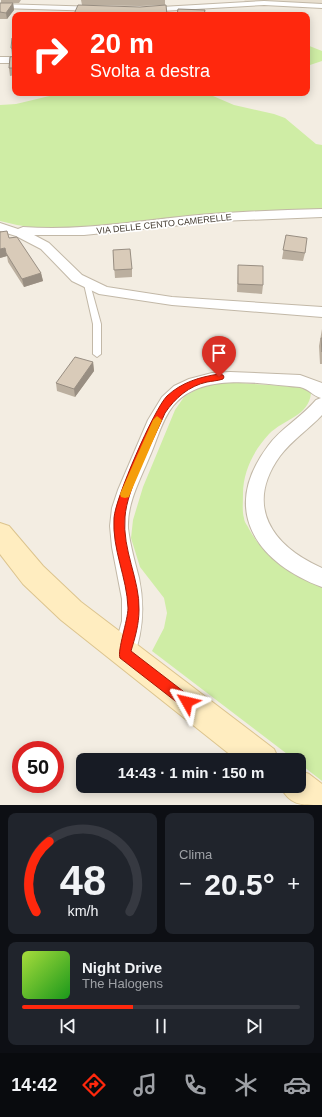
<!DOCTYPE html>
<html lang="it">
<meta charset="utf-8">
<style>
body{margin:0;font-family:Arial,sans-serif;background:#20242c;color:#f1f3f6;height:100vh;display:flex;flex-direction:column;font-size:15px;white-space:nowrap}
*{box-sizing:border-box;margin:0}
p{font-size:13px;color:#9ea1a6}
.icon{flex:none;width:22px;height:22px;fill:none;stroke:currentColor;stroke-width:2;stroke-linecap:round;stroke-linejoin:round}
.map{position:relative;height:805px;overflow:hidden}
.details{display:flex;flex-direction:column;gap:8px;padding:8px;background:#0d0f14;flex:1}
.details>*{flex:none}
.guide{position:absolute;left:12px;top:12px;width:298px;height:84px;border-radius:8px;box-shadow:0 2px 10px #0003;background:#ff280d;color:#fff;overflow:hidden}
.speed{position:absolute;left:12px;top:741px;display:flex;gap:8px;font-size:20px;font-weight:700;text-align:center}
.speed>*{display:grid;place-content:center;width:52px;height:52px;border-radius:50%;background:#171b24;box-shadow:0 2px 10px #0003;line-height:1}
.speed .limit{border:6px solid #d22;background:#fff;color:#111}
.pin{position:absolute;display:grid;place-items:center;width:34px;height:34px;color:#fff;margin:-41px -17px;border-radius:50% 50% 50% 0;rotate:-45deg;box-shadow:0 0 4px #0007}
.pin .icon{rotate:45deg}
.me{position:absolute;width:44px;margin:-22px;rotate:307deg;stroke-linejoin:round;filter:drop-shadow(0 0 3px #0008)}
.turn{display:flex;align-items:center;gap:14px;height:84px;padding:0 12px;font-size:18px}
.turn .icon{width:52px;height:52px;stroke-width:2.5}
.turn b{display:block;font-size:28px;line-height:34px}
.big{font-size:30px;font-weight:600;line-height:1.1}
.details .tile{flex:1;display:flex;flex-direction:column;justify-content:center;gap:6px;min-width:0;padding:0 14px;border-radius:8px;background:#20242c}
.details .dial{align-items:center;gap:0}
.dial svg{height:104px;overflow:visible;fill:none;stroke:#363941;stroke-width:7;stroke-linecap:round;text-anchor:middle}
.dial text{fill:#f1f3f6;stroke:none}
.song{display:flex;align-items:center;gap:12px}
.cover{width:48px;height:48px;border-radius:6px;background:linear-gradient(135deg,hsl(80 70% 55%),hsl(120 70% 35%))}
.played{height:4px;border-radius:2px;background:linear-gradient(90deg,#ff280d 40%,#363941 40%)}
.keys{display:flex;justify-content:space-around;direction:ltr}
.heat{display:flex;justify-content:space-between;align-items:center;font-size:22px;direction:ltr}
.details .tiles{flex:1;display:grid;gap:8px;grid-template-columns:1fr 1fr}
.tile:last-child{grid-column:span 2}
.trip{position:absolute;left:76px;top:753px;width:230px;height:40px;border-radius:8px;background:#171b24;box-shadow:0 2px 10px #0003;font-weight:600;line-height:40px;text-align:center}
.dock{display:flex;height:64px;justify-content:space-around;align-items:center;background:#090b0e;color:#9ea1a6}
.dock .icon{width:28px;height:28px}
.dock .active{color:#ff280d}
.dock b{font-size:18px;color:#f1f3f6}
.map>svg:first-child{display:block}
</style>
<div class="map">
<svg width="322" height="805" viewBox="0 0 322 805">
<rect width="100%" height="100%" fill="#f3ede2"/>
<!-- residential -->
<path fill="#e8dfcf" d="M 244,0 L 322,0 L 322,4 L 245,1 Z"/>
<!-- green -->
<path fill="#cfeda5" d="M 307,45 L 322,51 L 322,61 L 307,66 Z
M 62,93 L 206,93 L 234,105 L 274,114 L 285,118 L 316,144 L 322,145 L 322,210 L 285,210 L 197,215 L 57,231 L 17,225 L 0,221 L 0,105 L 16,104 Z
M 225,382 L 302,387 L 307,389 L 311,393 C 309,416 284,419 269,434 C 254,450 243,471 243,494 C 243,502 242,511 244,518 C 244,522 248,526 249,529 C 265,558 292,575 322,587 L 322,781 L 299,763 L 299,760 L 295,760 L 152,651 L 164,628 L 167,613 L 164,598 L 140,567 L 131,538 L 133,520 L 143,487 L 175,410 L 184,397 L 202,386 Z"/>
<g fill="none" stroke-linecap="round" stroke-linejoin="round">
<defs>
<path id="service" d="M 87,282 L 90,284 L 101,324 L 101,354 L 97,357 L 93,354 L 93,324 L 84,284 Z"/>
<path id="minor" d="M 264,1 L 322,4 L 322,8 L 264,5 L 144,12 L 140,10 L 144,8 Z
M 0,4 L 99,7 L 103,9 L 99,11 L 0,8 Z
M 0,57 L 15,57 L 15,63 L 0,63 Z
M 322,209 L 322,217 L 220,221 L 84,235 L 34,235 L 49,243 L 82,275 L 107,287 L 172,297 L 322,307 L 322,317 L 172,305 L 99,294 L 72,281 L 41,249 L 16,236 L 0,231 L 0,223 L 18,229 L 23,227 C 79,231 132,222 188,216 C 232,212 277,210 322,209 Z
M 230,372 L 300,375 L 322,383 L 322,415 C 309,429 292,440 280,456 C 244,506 272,546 322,568 L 322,587 C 256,562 220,510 268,446 C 281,428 302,417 316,400 L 321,398 C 313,396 309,389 300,387 C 261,384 201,371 173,406 C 161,421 157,441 149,458 C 140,480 127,503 128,528 C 130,545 135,562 139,578 C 145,607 143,634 132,661 L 124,665 L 116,661 L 113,654 L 122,621 L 122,599 L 112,547 L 110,526 L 112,508 L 118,490 L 148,420 L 162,397 L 174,386 L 189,379 L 212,373 Z"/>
<path id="secondary" d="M 0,523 L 9,526 L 43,566 L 81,602 L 274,749 L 279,760 L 237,760 L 61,620 L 23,584 L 0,554 Z
M 299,770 L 309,774 L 322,784 L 322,805 C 299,805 290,805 280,786 L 299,786 Z"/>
</defs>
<!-- service casing -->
<use href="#service" stroke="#c2b8a7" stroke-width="2"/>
<!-- minor casing -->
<use href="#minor" stroke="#c2b8a7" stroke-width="2"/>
<!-- secondary casing -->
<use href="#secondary" stroke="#dcc48e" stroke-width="2"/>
<!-- service -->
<use href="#service" fill="#fff" fill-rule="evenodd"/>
<!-- minor -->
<use href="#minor" fill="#fff" fill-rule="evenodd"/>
<!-- secondary -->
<use href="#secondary" fill="#ffedc0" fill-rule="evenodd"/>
</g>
<!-- wall -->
<path fill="#bbaf9f" d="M 1,0 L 21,0 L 19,3 L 1,3 Z
M 81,0 L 165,0 L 165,5 L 140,6 L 82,5 Z
M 0,3 L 13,3 L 14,10 L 7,19 L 0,19 Z
M 74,14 L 167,15 L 75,15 Z
M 15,38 L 15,56 L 12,56 L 11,48 Z
M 15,56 L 15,75 L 10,76 L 9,68 Z
M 286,235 L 305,253 L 303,261 L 282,259 Z
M 9,238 L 41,273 L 43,281 L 24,287 L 8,262 L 7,256 L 0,258 Z
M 113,250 L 132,269 L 132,277 L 115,278 Z
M 238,265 L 263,285 L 262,294 L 237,292 Z
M 322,329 L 322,364 L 320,364 L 319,346 Z
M 93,362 L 94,371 L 75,397 L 57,391 L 56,383 Z"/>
<!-- shaded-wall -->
<path fill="#988e82" d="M 13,3 L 14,10 L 7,19 L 6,13 Z
M 5,248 L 7,256 L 0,258 L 0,249 Z
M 41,273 L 43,281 L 24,287 L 22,279 Z
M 93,362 L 94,371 L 75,397 L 74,389 Z"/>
<!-- building -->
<path fill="#d9cbb9" stroke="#988e82" d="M 0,3 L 13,3 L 6,13 L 0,12 Z
M 78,5 L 140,7 L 166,5 L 167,15 L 118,15 L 74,14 Z
M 178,9 L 205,10 L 204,15 L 177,15 Z
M 12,38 L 15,38 L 15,49 L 11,48 Z
M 15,56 L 15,68 L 9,68 L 10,57 Z
M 7,231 L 9,238 L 17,237 L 41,273 L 22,279 L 6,253 L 5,248 L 0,249 L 0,232 Z
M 286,235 L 307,238 L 305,253 L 283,250 Z
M 130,249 L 132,269 L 114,270 L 113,250 Z
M 238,265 L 263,266 L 263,285 L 238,284 Z
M 321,338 L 322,338 L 322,352 Z
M 75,357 L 93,362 L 74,389 L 56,383 Z"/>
<!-- route -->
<path fill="#ff280d" stroke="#a61a08" d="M 219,374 L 223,375 L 224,377 L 223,379 C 217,381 212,381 207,382 C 189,386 175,398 165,413 C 153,441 127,488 125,517 C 122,550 140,580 139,610 C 139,624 135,638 131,651 L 192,698 L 194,702 L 192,707 L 187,708 L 183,707 L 120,658 C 117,651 128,620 128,608 C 127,577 112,550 114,518 C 115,499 154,409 167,396 C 182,382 200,377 219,374 Z"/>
<!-- slow -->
<path fill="#f59e0b" d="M 157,416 L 162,420 L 130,494 L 129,497 L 125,498 L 121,497 L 120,494 L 153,420 Z"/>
<g text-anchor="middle" stroke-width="3.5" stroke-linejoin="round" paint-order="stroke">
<!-- far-street labels -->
<g font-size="9" fill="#453d32" stroke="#fff">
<text transform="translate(164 224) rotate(-6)" y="3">VIA DELLE CENTO CAMERELLE</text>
</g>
</g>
</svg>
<div class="speed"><div class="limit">50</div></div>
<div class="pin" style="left:219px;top:377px;background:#d93025"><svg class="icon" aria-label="arrive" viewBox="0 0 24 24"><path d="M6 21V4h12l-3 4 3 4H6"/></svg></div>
<svg class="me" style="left:187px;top:702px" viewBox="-20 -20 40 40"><path d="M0-17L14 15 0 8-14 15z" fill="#ff280d" stroke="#fff" stroke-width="4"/></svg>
<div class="trip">14:43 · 1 min · 150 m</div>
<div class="guide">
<div class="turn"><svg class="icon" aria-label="right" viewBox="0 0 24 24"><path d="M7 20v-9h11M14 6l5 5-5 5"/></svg><div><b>20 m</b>Svolta a destra</div></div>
</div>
</div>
<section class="details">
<div class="tiles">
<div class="tile dial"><svg viewBox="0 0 100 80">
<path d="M14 69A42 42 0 1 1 86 69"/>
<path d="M14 69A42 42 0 0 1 24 15" stroke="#ff280d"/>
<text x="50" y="56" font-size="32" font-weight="700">48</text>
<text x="50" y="72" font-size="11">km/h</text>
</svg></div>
<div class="tile"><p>Clima</p>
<div class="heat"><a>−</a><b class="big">20.5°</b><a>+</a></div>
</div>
<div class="tile">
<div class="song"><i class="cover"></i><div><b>Night Drive</b><p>The Halogens</p></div></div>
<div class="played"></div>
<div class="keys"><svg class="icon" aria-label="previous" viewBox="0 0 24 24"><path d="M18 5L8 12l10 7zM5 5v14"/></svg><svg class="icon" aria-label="pause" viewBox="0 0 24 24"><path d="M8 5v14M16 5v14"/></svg><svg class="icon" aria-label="next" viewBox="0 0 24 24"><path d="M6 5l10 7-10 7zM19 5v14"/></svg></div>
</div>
</div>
</section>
<nav class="dock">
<b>14:42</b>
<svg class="icon active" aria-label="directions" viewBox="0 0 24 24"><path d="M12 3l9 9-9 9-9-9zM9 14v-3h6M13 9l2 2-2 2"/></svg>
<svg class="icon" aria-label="music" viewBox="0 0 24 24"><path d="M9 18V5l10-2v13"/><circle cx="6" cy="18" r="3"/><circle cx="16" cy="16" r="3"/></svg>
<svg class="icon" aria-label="phone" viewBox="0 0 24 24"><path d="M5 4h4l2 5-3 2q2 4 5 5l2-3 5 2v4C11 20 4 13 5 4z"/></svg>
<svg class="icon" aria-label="climate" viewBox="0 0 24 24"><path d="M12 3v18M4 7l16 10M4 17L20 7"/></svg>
<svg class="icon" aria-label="car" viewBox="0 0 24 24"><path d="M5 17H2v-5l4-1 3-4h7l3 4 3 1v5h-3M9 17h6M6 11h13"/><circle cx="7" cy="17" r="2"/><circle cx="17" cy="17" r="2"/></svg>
</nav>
